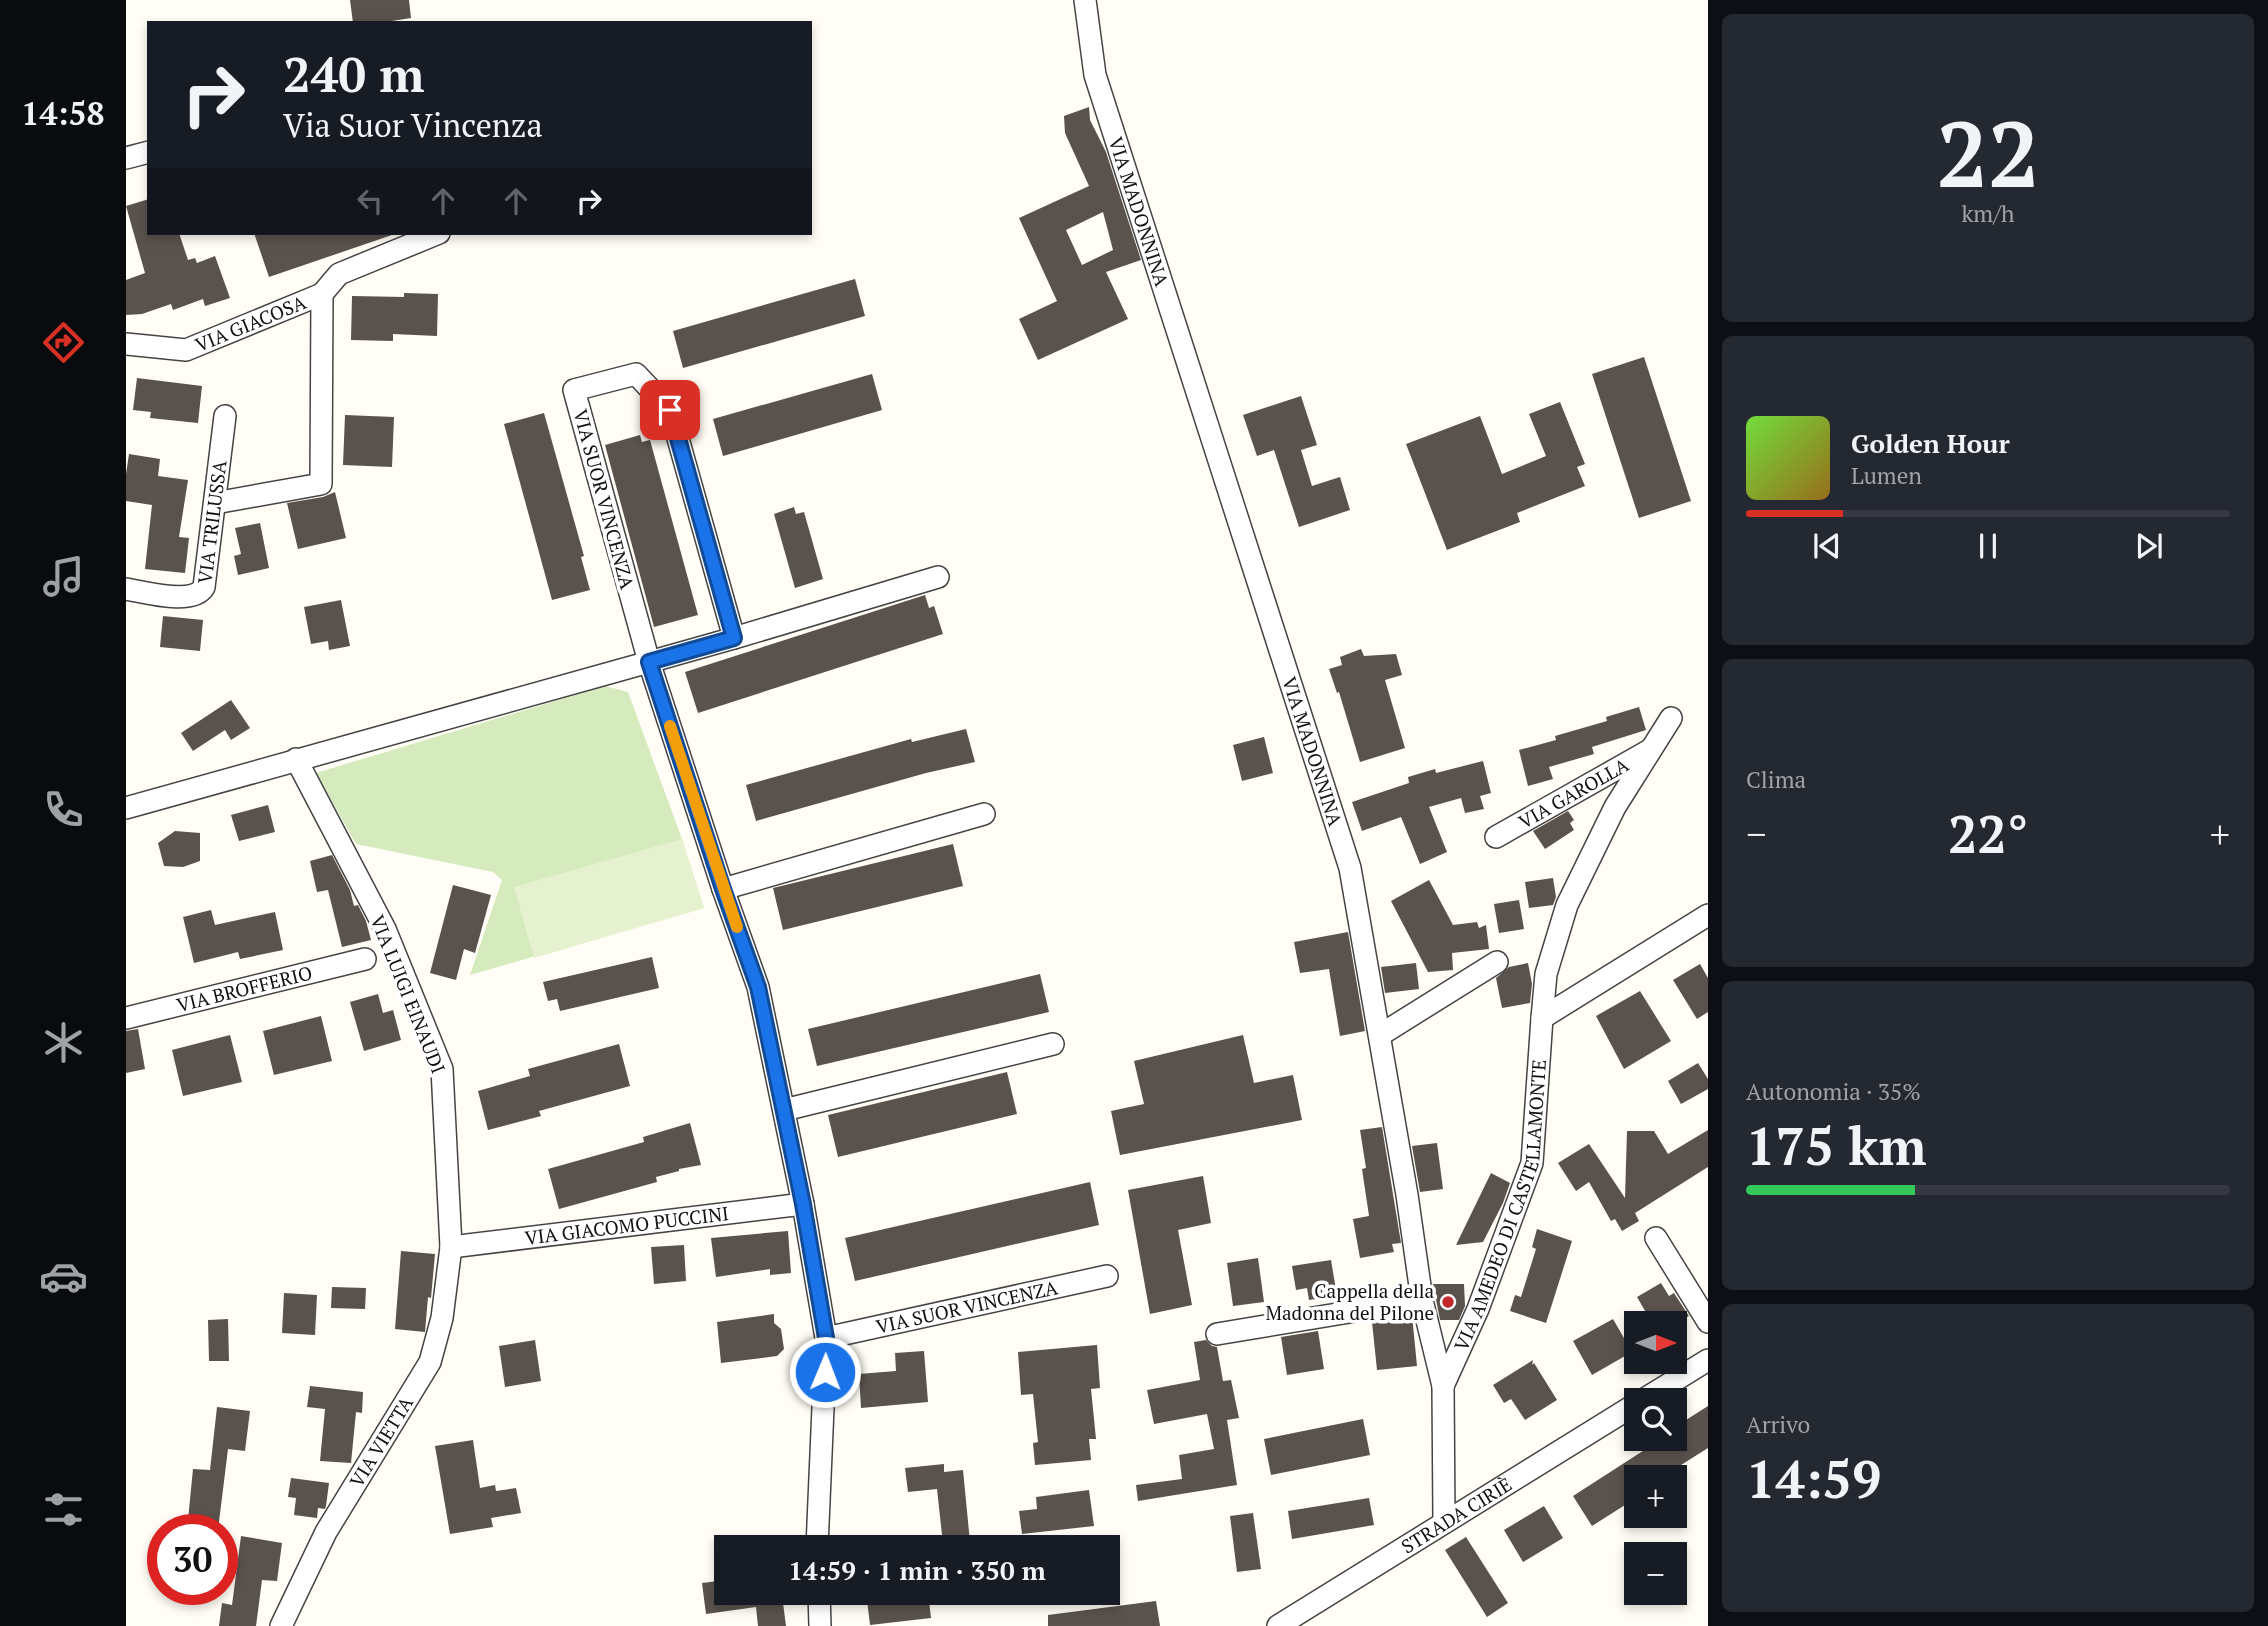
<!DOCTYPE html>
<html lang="it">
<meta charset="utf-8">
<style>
body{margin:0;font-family:"PT Serif",serif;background:#242831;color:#f1f3f6;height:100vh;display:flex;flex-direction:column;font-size:26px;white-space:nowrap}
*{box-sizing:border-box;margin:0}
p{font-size:23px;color:#9ea1a6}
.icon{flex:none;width:38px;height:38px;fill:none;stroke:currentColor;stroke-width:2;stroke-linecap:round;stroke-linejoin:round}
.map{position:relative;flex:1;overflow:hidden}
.panel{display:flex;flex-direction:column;gap:14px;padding:14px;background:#0d0f14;width:560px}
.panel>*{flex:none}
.hud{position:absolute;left:21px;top:21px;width:665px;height:214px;border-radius:0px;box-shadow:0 4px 10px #0003;background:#171b24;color:#f1f3f6;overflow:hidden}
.needle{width:46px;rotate:90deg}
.controls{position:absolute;left:1498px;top:1311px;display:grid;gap:14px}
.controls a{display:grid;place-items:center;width:63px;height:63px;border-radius:0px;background:#171b24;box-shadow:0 4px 10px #0003;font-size:35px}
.speed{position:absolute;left:21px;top:1514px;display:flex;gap:14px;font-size:35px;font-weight:700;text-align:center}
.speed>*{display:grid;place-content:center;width:91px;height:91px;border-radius:50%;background:#171b24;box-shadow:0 4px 10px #0003;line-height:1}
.speed .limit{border:10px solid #d22;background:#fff;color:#111}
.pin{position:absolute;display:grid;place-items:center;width:60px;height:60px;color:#fff;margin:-30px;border-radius:14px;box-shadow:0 4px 10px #0006}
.me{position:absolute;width:77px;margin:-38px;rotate:1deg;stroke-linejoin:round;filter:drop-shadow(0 0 5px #0008)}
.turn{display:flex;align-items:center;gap:24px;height:147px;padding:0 21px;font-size:32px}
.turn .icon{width:91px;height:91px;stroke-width:2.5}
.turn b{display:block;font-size:49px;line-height:60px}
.lanes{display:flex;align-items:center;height:66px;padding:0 21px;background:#0003;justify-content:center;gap:35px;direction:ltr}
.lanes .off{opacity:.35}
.big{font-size:52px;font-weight:700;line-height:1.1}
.panel .tile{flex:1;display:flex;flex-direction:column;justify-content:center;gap:10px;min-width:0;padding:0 24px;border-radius:10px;background:#242831}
.panel .dial{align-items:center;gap:0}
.dial b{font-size:91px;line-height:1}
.song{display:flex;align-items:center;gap:21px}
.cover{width:84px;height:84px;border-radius:10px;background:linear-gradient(135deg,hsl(100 70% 55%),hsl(40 70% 35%))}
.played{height:7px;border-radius:4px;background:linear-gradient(90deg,#d93025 20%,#363941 20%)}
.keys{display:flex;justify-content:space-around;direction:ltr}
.heat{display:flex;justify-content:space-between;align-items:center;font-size:38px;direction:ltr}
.charge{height:10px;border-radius:5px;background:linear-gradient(90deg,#34c759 35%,#363941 0)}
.trip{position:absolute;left:588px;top:1535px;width:406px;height:70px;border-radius:0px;background:#171b24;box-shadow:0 4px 10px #0003;font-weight:700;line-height:70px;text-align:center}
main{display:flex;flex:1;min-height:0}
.menu{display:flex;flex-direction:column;width:126px;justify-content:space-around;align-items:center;background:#090b0e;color:#9ea1a6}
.menu .icon{width:49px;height:49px}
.menu .active{color:#d93025}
.menu b{font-size:32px;color:#f1f3f6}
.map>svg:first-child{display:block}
</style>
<main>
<nav class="menu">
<b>14:58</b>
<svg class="icon active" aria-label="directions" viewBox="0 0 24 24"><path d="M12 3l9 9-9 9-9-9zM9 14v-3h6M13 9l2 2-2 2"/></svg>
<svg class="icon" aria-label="music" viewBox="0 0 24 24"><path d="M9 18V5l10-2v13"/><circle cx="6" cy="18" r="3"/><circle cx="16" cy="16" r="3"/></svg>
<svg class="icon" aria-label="phone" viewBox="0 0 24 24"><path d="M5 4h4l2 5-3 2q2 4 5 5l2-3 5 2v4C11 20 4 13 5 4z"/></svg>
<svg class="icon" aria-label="climate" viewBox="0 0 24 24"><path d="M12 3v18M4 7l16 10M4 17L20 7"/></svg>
<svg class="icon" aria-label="car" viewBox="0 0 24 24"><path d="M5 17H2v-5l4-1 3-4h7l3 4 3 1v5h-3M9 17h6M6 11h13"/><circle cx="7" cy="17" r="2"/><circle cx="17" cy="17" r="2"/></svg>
<svg class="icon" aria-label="filters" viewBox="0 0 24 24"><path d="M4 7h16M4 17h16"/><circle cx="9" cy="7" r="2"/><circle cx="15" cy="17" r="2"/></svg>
</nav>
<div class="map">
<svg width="1582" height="1626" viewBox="0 0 1582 1626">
<rect width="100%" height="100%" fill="#fffdf5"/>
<!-- green -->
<path fill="#d5ebbd" d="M 479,686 L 502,692 L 556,839 L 578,908 L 344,975 L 376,880 L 367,872 L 230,844 L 190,773 Z"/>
<!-- pitch -->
<path fill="#e6f2cf" d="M 556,839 L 578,908 L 408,958 L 388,887 Z"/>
<!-- building -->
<path fill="#5a524d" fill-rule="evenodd" d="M 224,0 L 283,0 L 285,18 L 253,23 L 227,23 Z
M 963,107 L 964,120 L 980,152 L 1015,260 L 980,272 L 1002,319 L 912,360 L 893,319 L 931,301 L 893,218 L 963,186 L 939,133 L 938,116 ZM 977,212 L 987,250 L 956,265 L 940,230 Z
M 23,199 L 23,233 L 53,233 L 62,260 L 69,258 L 71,263 L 89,256 L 104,298 L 79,306 L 77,299 L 47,310 L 45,304 L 16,314 L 0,315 L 0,280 L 19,273 L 0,206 Z
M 128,233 L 266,233 L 266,235 L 143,277 Z
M 729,279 L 739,316 L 557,368 L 547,331 Z
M 278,293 L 312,294 L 311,336 L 267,334 L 267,341 L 225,340 L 226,296 L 278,297 Z
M 1518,357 L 1565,501 L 1513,518 L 1466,374 Z
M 746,374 L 756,410 L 597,456 L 587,419 Z
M 11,378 L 76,386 L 72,423 L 24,418 L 25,412 L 7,410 Z
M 1175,396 L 1191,445 L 1175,450 L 1186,486 L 1214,477 L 1224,510 L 1173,527 L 1148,450 L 1131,456 L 1117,415 Z
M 1434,402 L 1459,464 L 1451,467 L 1459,486 L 1391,513 L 1394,522 L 1321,550 L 1280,444 L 1354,416 L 1376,474 L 1420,456 L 1403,414 Z
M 418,413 L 458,556 L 455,557 L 464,590 L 426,600 L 378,424 Z
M 219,415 L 268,417 L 266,467 L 217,465 Z
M 514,435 L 516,442 L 524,440 L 572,615 L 528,627 L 479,445 Z
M 3,454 L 34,459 L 32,476 L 62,480 L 53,537 L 63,538 L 59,573 L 19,569 L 26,505 L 0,501 L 0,474 Z
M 209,492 L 220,538 L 172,549 L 161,503 L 197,497 Z
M 668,507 L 670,514 L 678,512 L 697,579 L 669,588 L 648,514 Z
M 134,523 L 143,568 L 112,575 L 108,556 L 115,554 L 109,528 Z
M 799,595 L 803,608 L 808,606 L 817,634 L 572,713 L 559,672 Z
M 215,600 L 224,646 L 203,650 L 202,641 L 185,644 L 178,607 Z
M 37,616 L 77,620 L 74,651 L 34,647 Z
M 1235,649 L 1238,656 L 1270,654 L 1276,675 L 1259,680 L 1279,748 L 1234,762 L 1213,692 L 1211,693 L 1203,669 L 1216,665 L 1214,657 Z
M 105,700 L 124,728 L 105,740 L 99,730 L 67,751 L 55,733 Z
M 1513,707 L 1520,730 L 1466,747 L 1468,754 L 1423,767 L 1427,779 L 1402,786 L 1393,750 L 1430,740 L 1429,736 L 1481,721 L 1480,717 Z
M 840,729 L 849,762 L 800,773 L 630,821 L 620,785 L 785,739 L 786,742 Z
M 1138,737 L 1147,773 L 1116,781 L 1107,745 Z
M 1357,761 L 1365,793 L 1354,796 L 1358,809 L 1339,813 L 1335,798 L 1303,807 L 1321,852 L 1294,864 L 1275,817 L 1236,831 L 1226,802 L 1283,783 L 1282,777 L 1309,769 L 1310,773 Z
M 142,805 L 149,832 L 113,841 L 105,815 Z
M 1442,811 L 1448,820 L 1444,823 L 1448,830 L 1419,849 L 1407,831 Z
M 49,831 L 74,833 L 74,861 L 57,867 L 38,866 L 32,843 Z
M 827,844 L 837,886 L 657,930 L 647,888 Z
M 206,855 L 224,890 L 228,906 L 232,905 L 240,921 L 245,940 L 216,947 L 202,890 L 191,892 L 184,861 Z
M 1427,878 L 1430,897 L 1427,905 L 1403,908 L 1399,882 Z
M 1303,880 L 1327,925 L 1351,922 L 1353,928 L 1360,925 L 1363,949 L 1326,953 L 1327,970 L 1302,972 L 1265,901 Z
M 327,885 L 365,895 L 349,953 L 338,949 L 330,980 L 304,973 Z
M 1393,900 L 1398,929 L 1373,933 L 1368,904 Z
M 85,910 L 89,925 L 149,912 L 157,950 L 114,959 L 112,952 L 68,963 L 57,917 Z
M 1222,932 L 1239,1031 L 1214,1036 L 1203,969 L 1174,973 L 1168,942 Z
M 526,957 L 533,988 L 434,1011 L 431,999 L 422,1001 L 417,982 Z
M 1290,963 L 1293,989 L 1259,993 L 1255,967 Z
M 1402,963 L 1406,984 L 1404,1003 L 1376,1008 L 1370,978 L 1383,967 Z
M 1574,964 L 1582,978 L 1582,1012 L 1571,1019 L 1547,980 Z
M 914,974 L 923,1012 L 691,1066 L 682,1029 Z
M 1514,991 L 1545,1041 L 1498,1069 L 1470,1016 Z
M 252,994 L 257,1013 L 267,1010 L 275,1040 L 238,1051 L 224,1002 Z
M 195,1016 L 206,1061 L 148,1075 L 137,1031 Z
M 12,1029 L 19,1069 L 0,1073 L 0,1031 Z
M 104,1035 L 116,1082 L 57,1096 L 46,1050 Z
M 1117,1035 L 1128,1083 L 1167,1075 L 1176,1120 L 994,1155 L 985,1111 L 1018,1104 L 1008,1061 Z
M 493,1044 L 504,1086 L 413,1111 L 415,1116 L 362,1130 L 352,1091 L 404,1076 L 402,1069 Z
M 1572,1063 L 1582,1079 L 1582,1089 L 1555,1104 L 1542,1081 Z
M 881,1072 L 891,1114 L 712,1157 L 702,1115 Z
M 564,1123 L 575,1165 L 553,1169 L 553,1171 L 530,1177 L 531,1182 L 433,1209 L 422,1169 L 518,1142 L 517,1137 Z
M 1256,1127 L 1275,1243 L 1266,1244 L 1268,1252 L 1234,1258 L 1227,1219 L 1243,1216 L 1236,1169 L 1240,1168 L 1234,1130 Z
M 1582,1130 L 1582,1167 L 1509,1213 L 1513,1221 L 1496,1231 L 1489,1219 L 1485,1221 L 1463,1182 L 1450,1191 L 1432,1163 L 1463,1144 L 1499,1198 L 1501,1131 L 1528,1131 L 1542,1154 Z
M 1311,1143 L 1317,1189 L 1294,1192 L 1286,1146 Z
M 1365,1173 L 1384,1183 L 1377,1203 L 1357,1242 L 1330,1245 Z
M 1077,1176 L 1085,1223 L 1052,1230 L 1066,1305 L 1024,1314 L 1002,1190 Z
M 964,1182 L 973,1225 L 729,1281 L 719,1238 Z
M 1411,1229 L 1446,1241 L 1420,1323 L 1384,1311 L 1389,1295 L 1395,1297 L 1410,1249 L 1406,1247 Z
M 662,1231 L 665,1273 L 644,1275 L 644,1269 L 590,1277 L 585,1238 Z
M 558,1245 L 560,1281 L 528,1284 L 525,1247 Z
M 275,1251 L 309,1254 L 305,1298 L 302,1297 L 299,1332 L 269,1329 Z
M 1132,1258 L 1138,1302 L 1107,1306 L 1101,1263 Z
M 1205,1260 L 1211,1296 L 1183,1300 L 1181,1288 L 1170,1290 L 1166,1266 Z
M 1535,1283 L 1543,1296 L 1548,1293 L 1563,1316 L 1551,1323 L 1526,1323 L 1511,1297 Z
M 1307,1284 L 1338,1284 L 1339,1306 L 1333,1320 L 1314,1320 Z
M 206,1287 L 240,1288 L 239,1309 L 205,1308 Z
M 158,1293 L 191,1295 L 189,1335 L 156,1333 Z
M 648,1314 L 648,1323 L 655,1329 L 658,1349 L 651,1356 L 595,1363 L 591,1322 Z
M 1286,1315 L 1291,1366 L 1251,1370 L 1246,1322 Z
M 102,1319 L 103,1361 L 83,1361 L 82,1320 Z
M 1487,1319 L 1506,1352 L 1466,1375 L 1447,1341 Z
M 1192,1331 L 1198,1369 L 1161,1375 L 1155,1337 Z
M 409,1340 L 415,1381 L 379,1387 L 373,1346 Z
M 1080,1340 L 1086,1346 L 1091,1347 L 1097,1381 L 1105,1380 L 1113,1418 L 1101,1420 L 1111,1485 L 1012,1501 L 1010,1485 L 1056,1479 L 1053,1455 L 1088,1449 L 1081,1414 L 1028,1424 L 1021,1390 L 1074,1380 L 1068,1342 Z
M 971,1345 L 974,1388 L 965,1389 L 970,1439 L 963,1439 L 965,1460 L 909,1465 L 907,1443 L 912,1442 L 907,1394 L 895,1395 L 892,1352 Z
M 798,1351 L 802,1402 L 735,1408 L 733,1374 L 770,1371 L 769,1353 Z
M 1407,1360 L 1406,1365 L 1408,1363 L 1431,1400 L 1399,1420 L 1385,1399 L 1378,1403 L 1367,1385 Z
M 184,1386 L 237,1392 L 236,1413 L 230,1412 L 225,1463 L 194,1461 L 199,1409 L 181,1407 Z
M 1582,1406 L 1582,1448 L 1536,1477 L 1510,1477 L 1510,1498 L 1466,1526 L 1447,1496 L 1537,1438 L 1549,1438 L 1549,1427 Z
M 91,1407 L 124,1411 L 119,1451 L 102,1449 L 92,1530 L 61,1530 L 67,1469 L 84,1470 Z
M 1237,1419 L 1244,1455 L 1145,1475 L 1138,1439 Z
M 347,1440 L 354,1488 L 369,1485 L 370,1491 L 390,1488 L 395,1513 L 365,1518 L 367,1527 L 324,1534 L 309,1446 Z
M 818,1464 L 818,1472 L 837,1470 L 844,1542 L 817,1544 L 811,1489 L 782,1492 L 779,1468 Z
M 165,1478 L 203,1483 L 200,1506 L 199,1509 L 192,1508 L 191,1518 L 168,1515 L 170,1498 L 162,1497 Z
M 963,1490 L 968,1526 L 896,1534 L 893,1511 L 911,1509 L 910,1497 Z
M 1243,1498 L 1248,1525 L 1166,1539 L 1162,1511 Z
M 1418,1506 L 1437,1538 L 1397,1562 L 1378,1530 Z
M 1127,1513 L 1135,1569 L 1111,1572 L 1104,1516 Z
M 115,1536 L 156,1543 L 151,1581 L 136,1580 L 130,1626 L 93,1626 L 96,1603 L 106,1605 Z
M 1340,1537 L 1382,1603 L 1361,1617 L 1319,1550 Z
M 600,1580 L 600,1592 L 662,1592 L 662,1602 L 657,1603 L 660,1626 L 632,1626 L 630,1607 L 580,1614 L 576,1583 Z
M 740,1592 L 802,1592 L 805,1618 L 744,1625 Z
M 1030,1601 L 1034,1626 L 922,1626 L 922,1615 Z"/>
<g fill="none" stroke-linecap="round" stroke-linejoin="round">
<defs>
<g id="minor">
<path id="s1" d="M 959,0 L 969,75 L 1224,868 L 1281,1195 L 1296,1300 L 1317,1386 L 1318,1522"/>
<path d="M 0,158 L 23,152"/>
<path id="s2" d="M 0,344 L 60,350 L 196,294 L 213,274 L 313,233"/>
<path d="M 510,374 L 544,410 L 608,638 L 523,662 L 448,390 Z"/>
<path d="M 89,503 L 195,484 L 196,294"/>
<path id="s3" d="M 0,589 C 19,592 67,606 78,587 L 99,416"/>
<path d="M 608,638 L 812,577"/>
<path d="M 0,808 L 523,662 L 597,889 L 632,987 L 677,1204 L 700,1338 L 691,1547"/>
<path id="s4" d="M 1370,837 L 1524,750"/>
<path d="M 597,889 L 858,814"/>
<path id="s5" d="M 0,1018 L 239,959"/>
<path d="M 1416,1018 L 1420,974 L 1441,905 L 1489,807 L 1545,718"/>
<path d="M 1254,1035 L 1371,962"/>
<path d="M 658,1110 L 927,1044"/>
<path d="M 1530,1238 L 1582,1322"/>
<path id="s6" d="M 325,1247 L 677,1204"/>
<path d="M 1091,1334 L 1296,1300"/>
<path id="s7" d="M 700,1338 L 981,1276"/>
<path id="s8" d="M 1317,1386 L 1352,1309 L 1406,1163 L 1416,1018 L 1582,915"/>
<path d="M 1517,1400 L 1582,1360"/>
<path d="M 693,1592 L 694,1626"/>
<path id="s9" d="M 155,1626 L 200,1532 L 304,1362 L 316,1318 L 325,1247 L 316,1069 L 259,929 L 170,759"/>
<path id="s10" d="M 1152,1626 L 1510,1404"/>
</g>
</defs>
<!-- minor casing -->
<use href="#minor" stroke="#444" stroke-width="24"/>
<!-- minor -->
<use href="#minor" stroke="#fff" stroke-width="21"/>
</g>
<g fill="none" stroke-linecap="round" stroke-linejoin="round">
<defs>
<path id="route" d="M 544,410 L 608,638 L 523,662 L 597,889 L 632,987 L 677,1204 L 700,1338 L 699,1372"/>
</defs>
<!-- route casing -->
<use href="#route" stroke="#114b97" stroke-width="18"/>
<!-- route -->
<use href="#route" stroke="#1a73e8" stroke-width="12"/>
<!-- slow -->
<path stroke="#f59e0b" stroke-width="12" d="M 544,726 L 611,927"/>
</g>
<!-- markers -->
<circle fill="#c4262e" stroke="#fff" stroke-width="2.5" cx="1322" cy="1302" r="7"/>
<g text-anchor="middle" stroke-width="7" stroke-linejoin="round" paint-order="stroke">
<!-- street labels -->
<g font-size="19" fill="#111" stroke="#fff">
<text dy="7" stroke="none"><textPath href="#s1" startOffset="219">VIA MADONNINA</textPath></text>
<text dy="7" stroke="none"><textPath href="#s2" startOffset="130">VIA GIACOSA</textPath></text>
<text transform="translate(478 499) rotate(75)" y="7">VIA SUOR VINCENZA</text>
<text dy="7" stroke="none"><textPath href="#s3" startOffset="147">VIA TRILUSSA</textPath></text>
<text dy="7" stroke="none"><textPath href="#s1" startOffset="786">VIA MADONNINA</textPath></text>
<text dy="7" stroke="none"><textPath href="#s4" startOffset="89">VIA GAROLLA</textPath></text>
<text dy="7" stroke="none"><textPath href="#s5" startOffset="122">VIA BROFFERIO</textPath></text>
<text transform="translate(282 994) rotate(68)" y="7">VIA LUIGI EINAUDI</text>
<text dy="7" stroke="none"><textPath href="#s8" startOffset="192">VIA AMEDEO DI CASTELLAMONTE</textPath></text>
<text dy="7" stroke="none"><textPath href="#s6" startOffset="177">VIA GIACOMO PUCCINI</textPath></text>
<text dy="7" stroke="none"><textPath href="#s7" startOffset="144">VIA SUOR VINCENZA</textPath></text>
<text dy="7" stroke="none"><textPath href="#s9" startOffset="210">VIA VIETTA</textPath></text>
<text dy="7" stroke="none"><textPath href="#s10" startOffset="210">STRADA CIRIÈ</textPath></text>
</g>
<!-- poi labels -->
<g font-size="19" fill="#111" stroke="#fff" text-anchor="end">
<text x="1308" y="1298">Cappella della<tspan x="1308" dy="22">Madonna del Pilone</tspan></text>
</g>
</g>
</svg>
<div class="controls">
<a><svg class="needle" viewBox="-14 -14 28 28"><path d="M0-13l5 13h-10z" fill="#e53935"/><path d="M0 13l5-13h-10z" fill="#9ea1a6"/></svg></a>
<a><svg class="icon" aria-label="search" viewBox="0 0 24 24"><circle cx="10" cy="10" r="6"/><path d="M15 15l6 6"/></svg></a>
<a>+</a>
<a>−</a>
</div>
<div class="speed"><div class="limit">30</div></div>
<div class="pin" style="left:544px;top:410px;background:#d93025"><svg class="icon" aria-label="arrive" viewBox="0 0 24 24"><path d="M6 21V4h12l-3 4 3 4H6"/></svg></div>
<svg class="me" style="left:699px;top:1372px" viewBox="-20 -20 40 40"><circle r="17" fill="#1a73e8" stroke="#fff" stroke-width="3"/><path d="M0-11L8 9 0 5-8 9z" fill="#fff"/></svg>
<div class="trip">14:59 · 1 min · 350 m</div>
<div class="hud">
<div class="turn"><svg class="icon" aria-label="right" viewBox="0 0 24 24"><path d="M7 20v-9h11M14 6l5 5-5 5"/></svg><div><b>240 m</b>Via Suor Vincenza</div></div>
<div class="lanes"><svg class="icon off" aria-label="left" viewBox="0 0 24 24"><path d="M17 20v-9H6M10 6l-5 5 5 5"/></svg><svg class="icon off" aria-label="ahead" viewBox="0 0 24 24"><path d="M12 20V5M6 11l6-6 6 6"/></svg><svg class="icon off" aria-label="ahead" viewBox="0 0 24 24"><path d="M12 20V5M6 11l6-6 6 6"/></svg><svg class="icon" aria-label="right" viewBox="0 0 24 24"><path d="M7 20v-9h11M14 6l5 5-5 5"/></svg></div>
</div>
</div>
<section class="panel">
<div class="tile dial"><b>22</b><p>km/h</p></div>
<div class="tile">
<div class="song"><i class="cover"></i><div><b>Golden Hour</b><p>Lumen</p></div></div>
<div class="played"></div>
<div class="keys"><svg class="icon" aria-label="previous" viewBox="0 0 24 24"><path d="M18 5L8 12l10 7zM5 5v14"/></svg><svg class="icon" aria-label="pause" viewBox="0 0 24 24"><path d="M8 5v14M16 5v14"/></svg><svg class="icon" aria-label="next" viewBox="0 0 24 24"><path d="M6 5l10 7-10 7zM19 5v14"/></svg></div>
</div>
<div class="tile"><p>Clima</p>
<div class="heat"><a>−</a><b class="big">22°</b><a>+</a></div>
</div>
<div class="tile"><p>Autonomia · 35%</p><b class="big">175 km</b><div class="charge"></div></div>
<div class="tile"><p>Arrivo</p><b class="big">14:59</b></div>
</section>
</main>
